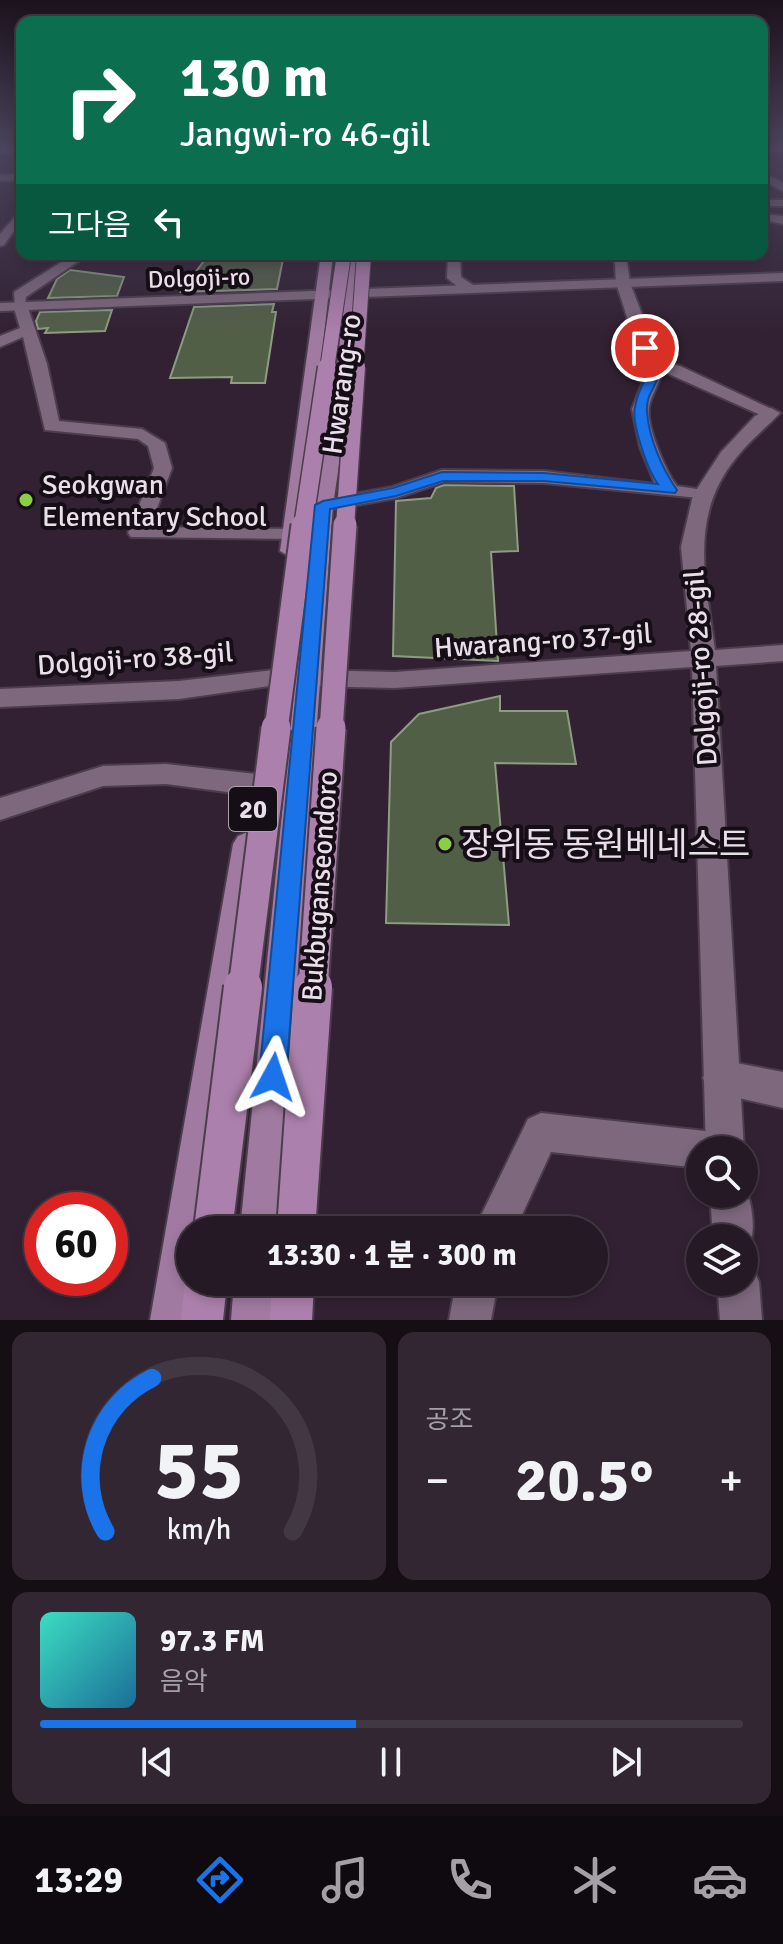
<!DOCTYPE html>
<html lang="ko">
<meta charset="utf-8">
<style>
body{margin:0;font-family:Signika,"Noto Sans KR",sans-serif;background:#322632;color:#f1f3f6;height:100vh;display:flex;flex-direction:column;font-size:30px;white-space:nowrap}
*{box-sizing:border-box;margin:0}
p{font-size:26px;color:#a4a0a7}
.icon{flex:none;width:44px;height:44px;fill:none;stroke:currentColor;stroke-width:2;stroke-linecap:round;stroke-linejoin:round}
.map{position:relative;height:1320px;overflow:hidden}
.drawer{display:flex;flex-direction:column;gap:12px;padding:12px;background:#150e15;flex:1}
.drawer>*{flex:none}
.banner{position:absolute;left:16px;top:16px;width:752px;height:244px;border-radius:16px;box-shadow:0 4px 12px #0003,0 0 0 2px #423843;background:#0b6e4f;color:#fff;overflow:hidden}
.buttons{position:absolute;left:686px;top:1136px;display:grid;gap:16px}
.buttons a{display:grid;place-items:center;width:72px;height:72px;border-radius:50%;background:#261926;box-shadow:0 4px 12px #0003,0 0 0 2px #423843;font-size:40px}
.speed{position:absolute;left:24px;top:1192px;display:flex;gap:16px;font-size:40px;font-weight:700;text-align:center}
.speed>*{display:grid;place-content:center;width:104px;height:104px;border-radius:50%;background:#261926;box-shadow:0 4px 12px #0003,0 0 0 2px #423843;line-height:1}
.speed .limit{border:12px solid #d22;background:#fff;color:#111}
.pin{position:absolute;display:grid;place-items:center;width:68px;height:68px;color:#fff;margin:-34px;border:4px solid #fff;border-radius:50%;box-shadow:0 2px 8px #0007}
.me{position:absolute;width:88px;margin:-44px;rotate:5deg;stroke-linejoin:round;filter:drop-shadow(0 0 6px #0008)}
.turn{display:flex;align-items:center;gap:28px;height:168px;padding:0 32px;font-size:36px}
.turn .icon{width:104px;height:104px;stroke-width:2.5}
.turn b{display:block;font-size:56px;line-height:68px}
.then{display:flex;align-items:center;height:76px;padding:0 32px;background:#0003;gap:16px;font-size:30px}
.big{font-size:60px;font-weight:800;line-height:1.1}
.drawer .card{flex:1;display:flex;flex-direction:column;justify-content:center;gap:12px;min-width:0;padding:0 28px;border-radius:16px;background:#322632}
.drawer .dial{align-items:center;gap:0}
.dial svg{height:208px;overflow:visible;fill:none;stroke:#423843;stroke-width:7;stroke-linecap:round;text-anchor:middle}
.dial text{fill:#f1f3f6;stroke:none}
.song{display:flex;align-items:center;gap:24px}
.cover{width:96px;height:96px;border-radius:12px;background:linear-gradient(135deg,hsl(170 70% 55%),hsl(200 70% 35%))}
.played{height:8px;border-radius:4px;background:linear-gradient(90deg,#1a73e8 45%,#423843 45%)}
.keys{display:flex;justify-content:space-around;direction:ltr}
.heat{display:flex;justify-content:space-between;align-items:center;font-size:44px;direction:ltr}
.drawer .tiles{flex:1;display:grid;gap:12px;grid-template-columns:1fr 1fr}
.card:last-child{grid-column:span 2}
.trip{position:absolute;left:176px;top:1216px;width:432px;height:80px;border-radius:40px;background:#261926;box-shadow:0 4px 12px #0003,0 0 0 2px #423843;font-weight:800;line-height:80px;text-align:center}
.tabs{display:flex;height:128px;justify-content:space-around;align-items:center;background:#0f0a0f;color:#a4a0a7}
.tabs .icon{width:56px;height:56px}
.tabs .current{color:#1a73e8}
.tabs b{font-size:36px;color:#f1f3f6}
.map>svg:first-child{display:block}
</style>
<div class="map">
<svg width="783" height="1320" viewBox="0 0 783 1320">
<rect width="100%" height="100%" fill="#322133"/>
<!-- building -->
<path fill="#525f47" stroke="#8d9c82" stroke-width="2" d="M 209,254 L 284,254 L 277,289 L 181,292 Z
M 70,270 L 124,277 L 117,296 L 48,298 L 57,279 Z
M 274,304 L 272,312 L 276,312 L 265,383 L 231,383 L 232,377 L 170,378 L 194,307 Z
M 112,310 L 105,331 L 45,333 L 48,328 L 38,329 L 36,321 L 40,312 Z
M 444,485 L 514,486 L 518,551 L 491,552 L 498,661 L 393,656 L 396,501 L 431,498 L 436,488 Z
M 500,696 L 500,711 L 567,711 L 576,764 L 495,763 L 509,925 L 386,923 L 391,742 L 419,714 Z"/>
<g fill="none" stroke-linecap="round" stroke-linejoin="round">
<defs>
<path id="minor" d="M 0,148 L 22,148 L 22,153 L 0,154 Z
M 762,148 L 783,148 L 783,152 L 762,153 Z
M 762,172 L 783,183 L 783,191 L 762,180 Z
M 22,209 L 22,220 L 4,245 L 0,246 L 0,234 Z
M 762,214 L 783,216 L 783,224 L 762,220 Z
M 448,254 L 460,254 L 461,277 L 473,285 L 473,291 L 463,291 L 447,278 Z
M 607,254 L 620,254 L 627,262 L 630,283 L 660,361 L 680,366 L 780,413 L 771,418 L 765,417 L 662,371 C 660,383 651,395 649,407 C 646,426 666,472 677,486 L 710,491 L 713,495 L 710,499 L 544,483 L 444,482 L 396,498 L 323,511 L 316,509 L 313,505 L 316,501 L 392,487 L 442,470 L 544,471 L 655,484 L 640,447 L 632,409 L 646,374 L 646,364 L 637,348 L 616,283 L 615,263 Z
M 20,301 L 27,305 L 47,364 L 59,421 L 142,429 L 165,443 L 172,468 L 150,527 L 292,529 L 299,531 L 302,535 L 299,539 L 131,537 L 128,533 L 154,468 L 148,446 L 138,439 L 45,430 L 23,337 L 0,347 L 0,336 L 20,328 L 13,305 Z
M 274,670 L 283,672 L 286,678 L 283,684 L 179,699 L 0,707 L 0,689 L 179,681 Z
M 166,764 L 257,774 L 267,778 L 271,785 L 267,792 L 257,796 L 166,784 L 103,786 L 0,820 L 0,798 L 103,766 Z
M 721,1060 L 783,1072 L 783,1108 L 708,1091 L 703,1078 L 708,1065 Z
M 541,1113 L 705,1131 L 718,1137 L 724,1150 L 700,1150 L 700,1168 L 551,1152 L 515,1230 L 474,1230 L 528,1119 Z
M 456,1282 L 498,1282 L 491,1320 L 449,1320 Z"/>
<path id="tertiary" d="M 22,174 L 22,180 L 0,181 L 0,175 Z
M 762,200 L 783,200 L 783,206 L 762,206 Z
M 74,254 L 89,254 L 26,297 L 25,308 L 15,308 L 14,292 Z
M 771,408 L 780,413 C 766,428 749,441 736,458 C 688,517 706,581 715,650 L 783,645 L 783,661 L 716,666 L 744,1150 L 706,1150 L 692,667 L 395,688 L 307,686 L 298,684 L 295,678 L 298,672 L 307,670 L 395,672 L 691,651 L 681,547 L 693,495 L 721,452 L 755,416 Z
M 744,1183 C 752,1202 759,1238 744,1254 L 744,1238 L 713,1238 L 710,1194 L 744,1194 Z
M 744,1264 L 753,1267 L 759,1282 L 762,1320 L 720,1320 L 717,1282 L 744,1282 Z"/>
<path id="secondary" d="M 783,273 L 783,281 L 0,311 L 0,303 Z"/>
<path id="primary" d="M 321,254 L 333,254 L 300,551 L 290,557 L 280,551 Z
M 350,254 L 362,254 L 350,392 L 333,505 L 280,1230 L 240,1230 L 313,505 L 334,392 Z
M 248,832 L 258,836 L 263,844 L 206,1230 L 190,1230 L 190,1282 L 198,1282 L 192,1320 L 150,1320 L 233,844 L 238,836 Z
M 234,1282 L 276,1282 L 273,1320 L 231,1320 Z"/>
<path id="trunk" d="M 190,1271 L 190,1282 L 227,1282 L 223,1320 L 181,1320 L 185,1282 Z
M 272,1282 L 314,1282 L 312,1320 L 270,1320 Z"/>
</defs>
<!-- minor casing -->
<use href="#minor" stroke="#4c3d4c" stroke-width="4"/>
<!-- tertiary casing -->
<use href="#tertiary" stroke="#4c3d4c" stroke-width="4"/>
<!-- secondary casing -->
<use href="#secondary" stroke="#4c3d4c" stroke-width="4"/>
<!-- primary casing -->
<use href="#primary" stroke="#4c3d4c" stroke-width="4"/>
<!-- trunk casing -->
<use href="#trunk" stroke="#4c3d4c" stroke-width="4"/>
<!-- minor -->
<use href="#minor" fill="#7d687d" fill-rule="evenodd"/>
<!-- tertiary -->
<use href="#tertiary" fill="#7d687d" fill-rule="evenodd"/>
<!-- secondary -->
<use href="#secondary" fill="#7d687d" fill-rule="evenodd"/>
<!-- primary -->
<use href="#primary" fill="#a07aa0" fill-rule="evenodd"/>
<!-- trunk -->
<use href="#trunk" fill="#ac80ac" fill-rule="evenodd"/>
<defs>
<path id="trunk-bridge-far4" d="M 327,369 L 344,254
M 356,369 L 364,254"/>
<path id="trunk-bridge-far3" d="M 303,527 L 327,367
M 345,527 L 356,367"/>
<path id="trunk-bridge-far2" d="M 276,730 L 303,525
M 331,730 L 345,525"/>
<path id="trunk-bridge-far1" d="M 243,989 L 276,728
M 313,989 L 331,728"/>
<path id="trunk-bridge" d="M 213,1230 L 243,987
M 296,1230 L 313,987"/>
</defs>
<!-- trunk-bridge-far4 casing -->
<use href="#trunk-bridge-far4" stroke="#4c3d4c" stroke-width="16" stroke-linecap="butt"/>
<!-- trunk-bridge-far3 casing -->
<use href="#trunk-bridge-far3" stroke="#4c3d4c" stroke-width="21" stroke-linecap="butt"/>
<!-- trunk-bridge-far2 casing -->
<use href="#trunk-bridge-far2" stroke="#4c3d4c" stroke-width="27" stroke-linecap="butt"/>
<!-- trunk-bridge-far1 casing -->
<use href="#trunk-bridge-far1" stroke="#4c3d4c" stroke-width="33" stroke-linecap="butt"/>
<!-- trunk-bridge casing -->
<use href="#trunk-bridge" stroke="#4c3d4c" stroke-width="42" stroke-linecap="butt"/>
<!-- trunk-bridge-far4 -->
<use href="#trunk-bridge-far4" stroke="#ac80ac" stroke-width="14"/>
<!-- trunk-bridge-far3 -->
<use href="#trunk-bridge-far3" stroke="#ac80ac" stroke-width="18"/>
<!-- trunk-bridge-far2 -->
<use href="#trunk-bridge-far2" stroke="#ac80ac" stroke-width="23"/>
<!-- trunk-bridge-far1 -->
<use href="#trunk-bridge-far1" stroke="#ac80ac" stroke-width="29"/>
<!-- trunk-bridge -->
<use href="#trunk-bridge" stroke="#ac80ac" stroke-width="38"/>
</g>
<!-- sky -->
<linearGradient id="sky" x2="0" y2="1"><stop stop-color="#1c121c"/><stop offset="0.44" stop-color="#49435b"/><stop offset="1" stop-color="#49435b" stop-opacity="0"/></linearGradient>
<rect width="783" height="333" fill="url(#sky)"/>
<!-- route -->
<path fill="#1a73e8" stroke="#114b97" stroke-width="2" d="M 645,345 L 649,346 C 673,384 645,382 647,412 C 649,439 662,468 677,490 L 675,493 L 544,481 L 443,481 L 396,496 L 330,509 L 286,1077 L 282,1086 L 273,1090 L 263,1086 L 259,1077 L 315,505 L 323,501 L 393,488 L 442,472 L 544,473 L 658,484 C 648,471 631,423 635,407 C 640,379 656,377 640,348 Z"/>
<!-- markers -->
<g fill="#8bce46" stroke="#160e16" stroke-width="3">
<circle cx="26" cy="500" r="8"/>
<circle cx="445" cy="844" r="8"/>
</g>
<g text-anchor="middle" stroke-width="8" stroke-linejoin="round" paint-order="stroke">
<!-- far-street labels -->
<g font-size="24" fill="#eadeea" stroke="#160e16">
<text transform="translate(199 278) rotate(-2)" y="8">Dolgoji-ro</text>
</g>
<!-- shield labels -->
<rect fill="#160e16" stroke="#aaa0aa" stroke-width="2" x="229" y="787" width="48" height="44" rx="6"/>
<g font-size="26" font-weight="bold" fill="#eadeea">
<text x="253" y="818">20</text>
</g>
<!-- street labels -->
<g font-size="28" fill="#eadeea" stroke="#160e16">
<text transform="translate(341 384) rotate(-82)" y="10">Hwarang-ro</text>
<text transform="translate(543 640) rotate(-4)" y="10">Hwarang-ro 37-gil</text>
<text transform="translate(135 658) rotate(-4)" y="10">Dolgoji-ro 38-gil</text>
<text transform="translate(700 668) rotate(-94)" y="10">Dolgoji-ro 28-gil</text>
<text transform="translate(319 886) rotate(-86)" y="10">Bukbuganseondoro</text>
</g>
<!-- poi labels -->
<g font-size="28" fill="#eadeea" stroke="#160e16" text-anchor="start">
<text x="42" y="494">Seokgwan<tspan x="42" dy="32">Elementary School</tspan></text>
</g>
<!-- near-poi labels -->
<g font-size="34" fill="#eadeea" stroke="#160e16" text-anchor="start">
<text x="461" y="856">장위동 동원베네스트</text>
</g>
</g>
</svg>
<div class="buttons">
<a><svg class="icon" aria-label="search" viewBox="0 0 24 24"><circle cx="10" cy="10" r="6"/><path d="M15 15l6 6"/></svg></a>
<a><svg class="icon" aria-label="layers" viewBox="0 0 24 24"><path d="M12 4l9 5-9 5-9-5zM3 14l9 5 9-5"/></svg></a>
</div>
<div class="speed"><div class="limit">60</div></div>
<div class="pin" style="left:645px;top:348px;background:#d93025"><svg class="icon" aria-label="arrive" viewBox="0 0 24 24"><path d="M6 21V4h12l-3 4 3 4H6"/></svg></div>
<svg class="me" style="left:273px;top:1077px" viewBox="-20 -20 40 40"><path d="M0-17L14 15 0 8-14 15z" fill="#1a73e8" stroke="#fff" stroke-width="4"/></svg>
<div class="trip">13:30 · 1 분 · 300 m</div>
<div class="banner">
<div class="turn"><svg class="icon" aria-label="right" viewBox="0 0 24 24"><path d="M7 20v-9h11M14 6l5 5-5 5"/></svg><div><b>130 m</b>Jangwi-ro 46-gil</div></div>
<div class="then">그다음<svg class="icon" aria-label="left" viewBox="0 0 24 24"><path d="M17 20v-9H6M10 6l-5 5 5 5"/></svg></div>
</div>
</div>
<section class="drawer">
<div class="tiles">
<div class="card dial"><svg viewBox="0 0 100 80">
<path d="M14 69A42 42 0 1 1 86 69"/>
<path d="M14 69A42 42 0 0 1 32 10" stroke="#1a73e8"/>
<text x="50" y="56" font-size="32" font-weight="700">55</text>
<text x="50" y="72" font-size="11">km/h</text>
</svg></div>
<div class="card"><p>공조</p>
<div class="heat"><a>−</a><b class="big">20.5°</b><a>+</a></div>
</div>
<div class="card">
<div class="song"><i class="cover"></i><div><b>97.3 FM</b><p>음악</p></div></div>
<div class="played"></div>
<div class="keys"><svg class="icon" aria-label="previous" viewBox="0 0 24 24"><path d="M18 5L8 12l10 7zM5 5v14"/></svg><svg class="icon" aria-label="pause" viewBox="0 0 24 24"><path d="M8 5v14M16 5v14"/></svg><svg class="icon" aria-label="next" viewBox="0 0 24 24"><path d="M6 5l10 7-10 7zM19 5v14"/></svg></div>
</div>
</div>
</section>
<nav class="tabs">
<b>13:29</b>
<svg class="icon current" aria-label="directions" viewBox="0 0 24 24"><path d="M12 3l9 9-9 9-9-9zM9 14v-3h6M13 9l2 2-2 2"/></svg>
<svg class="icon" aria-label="music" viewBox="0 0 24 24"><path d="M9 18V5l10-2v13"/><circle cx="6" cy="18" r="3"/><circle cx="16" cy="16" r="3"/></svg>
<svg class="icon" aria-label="phone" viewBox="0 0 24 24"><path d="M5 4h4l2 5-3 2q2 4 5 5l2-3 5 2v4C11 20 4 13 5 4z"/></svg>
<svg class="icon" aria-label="climate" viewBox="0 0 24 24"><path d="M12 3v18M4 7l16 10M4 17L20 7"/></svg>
<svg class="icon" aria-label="car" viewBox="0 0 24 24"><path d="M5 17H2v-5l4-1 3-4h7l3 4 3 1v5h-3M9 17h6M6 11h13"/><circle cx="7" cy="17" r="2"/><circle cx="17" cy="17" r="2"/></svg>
</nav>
